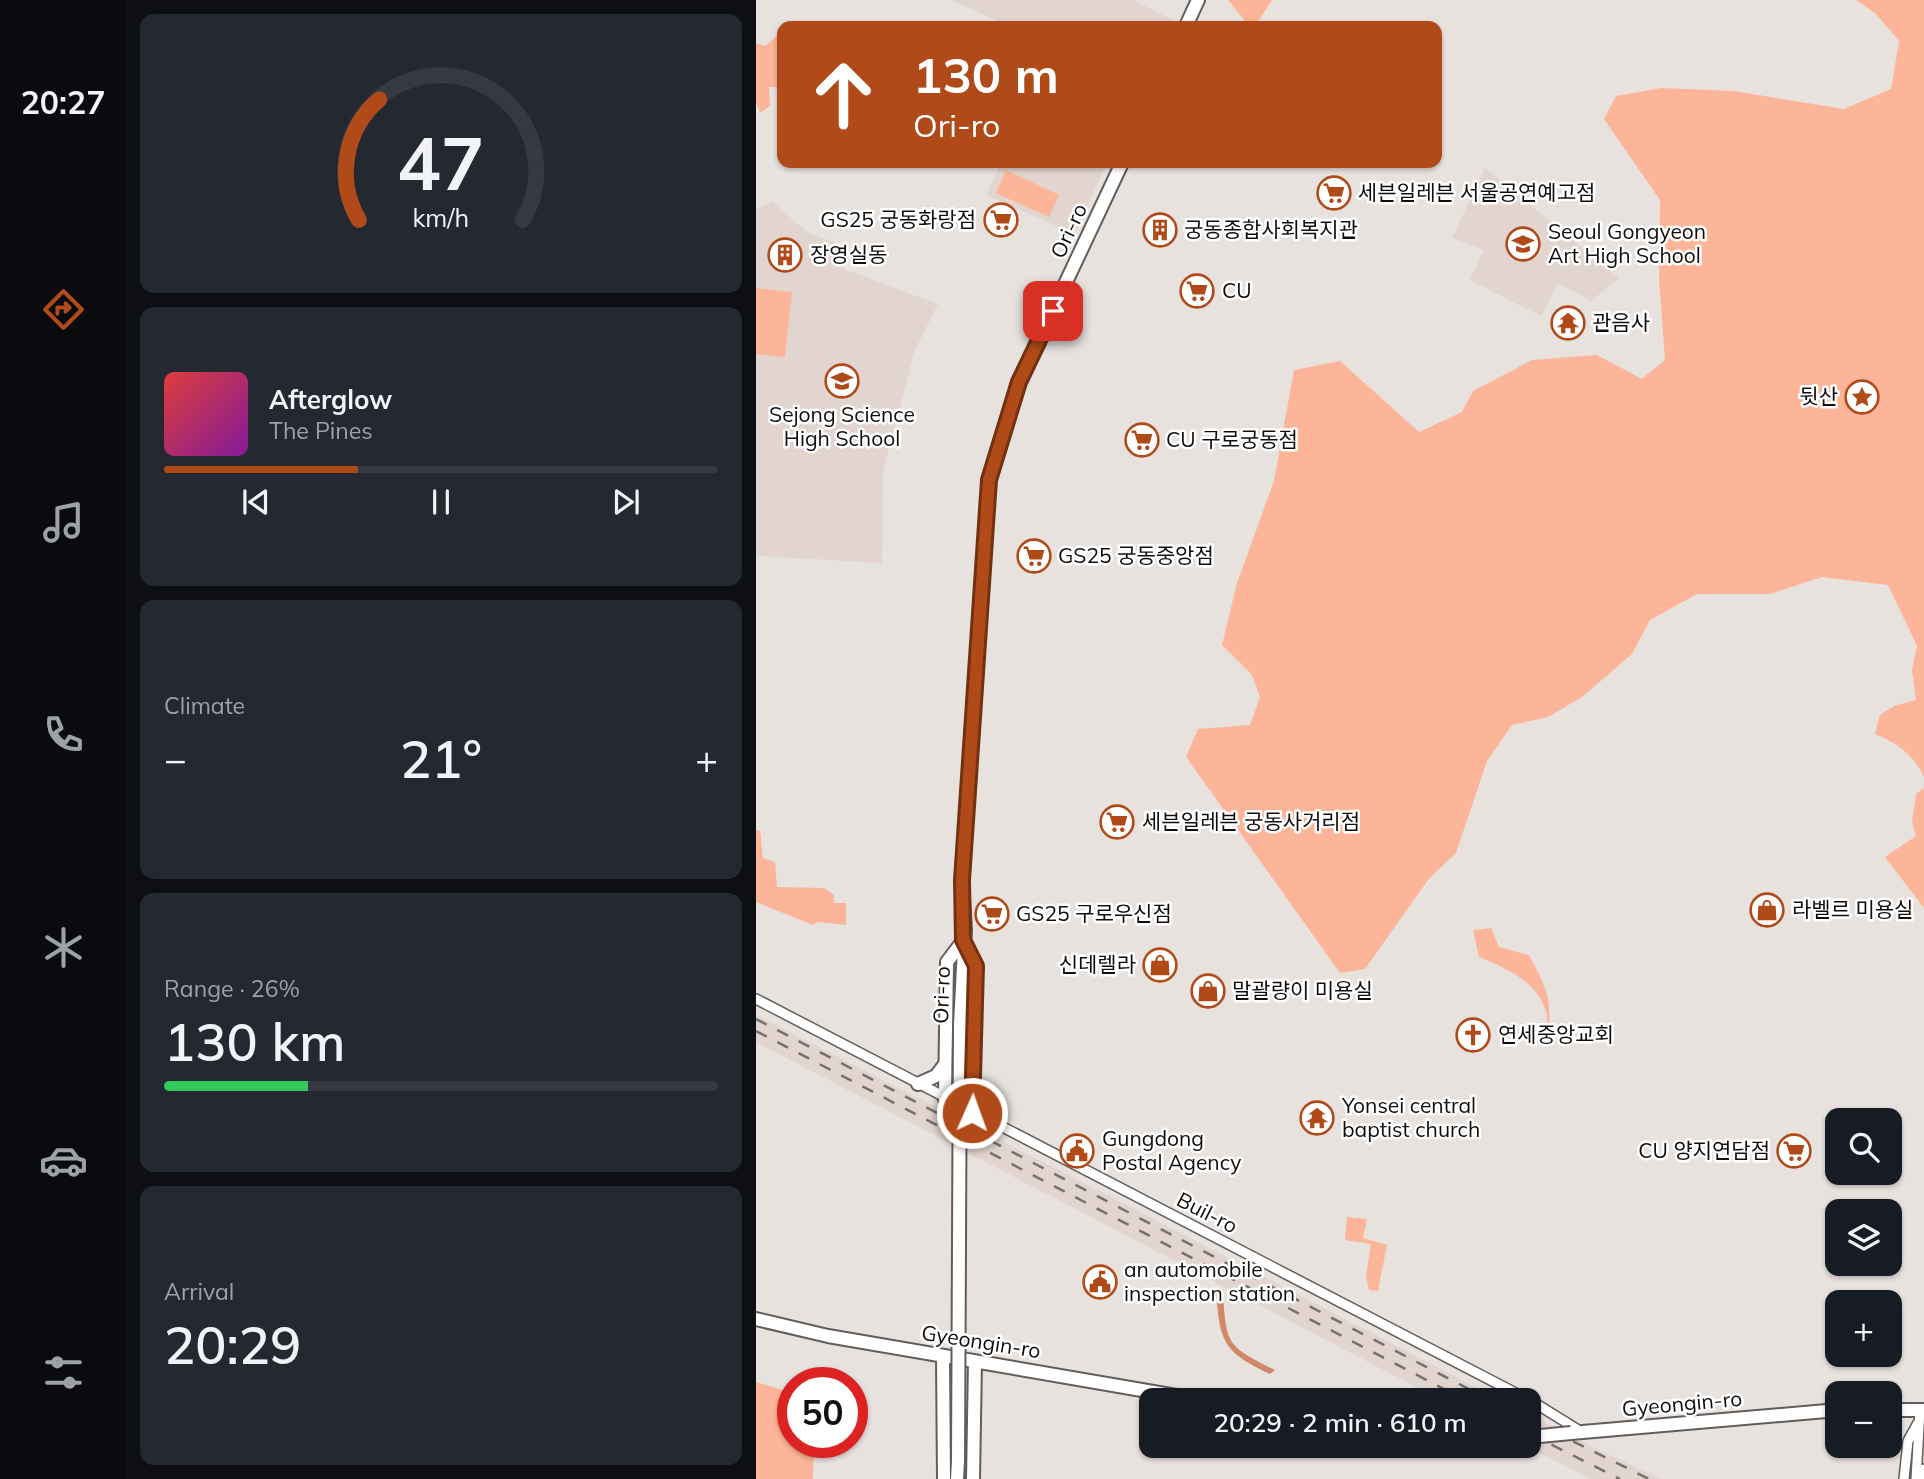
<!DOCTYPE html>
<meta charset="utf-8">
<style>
body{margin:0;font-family:Mulish,"Noto Sans KR",sans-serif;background:#242831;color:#f1f3f6;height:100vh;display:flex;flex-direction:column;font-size:26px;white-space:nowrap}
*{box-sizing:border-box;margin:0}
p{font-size:23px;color:#9ea1a6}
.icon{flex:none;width:38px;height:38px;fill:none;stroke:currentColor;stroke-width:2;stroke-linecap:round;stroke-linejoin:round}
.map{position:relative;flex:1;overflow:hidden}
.sheet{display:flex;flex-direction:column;gap:14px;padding:14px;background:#0d0f14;width:630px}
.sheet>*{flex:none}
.hud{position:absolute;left:21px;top:21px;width:665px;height:147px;border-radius:14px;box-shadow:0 2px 5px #0004;background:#b04b19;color:#fff;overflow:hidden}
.buttons{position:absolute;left:1069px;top:1108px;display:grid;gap:14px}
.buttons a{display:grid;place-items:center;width:77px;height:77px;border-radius:14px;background:#171b24;box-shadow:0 2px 5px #0004;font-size:35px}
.speed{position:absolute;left:21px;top:1367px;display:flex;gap:14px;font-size:35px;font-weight:700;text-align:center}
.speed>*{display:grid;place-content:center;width:91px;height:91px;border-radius:50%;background:#171b24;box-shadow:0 2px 5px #0004;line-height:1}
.speed .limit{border:10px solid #d22;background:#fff;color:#111}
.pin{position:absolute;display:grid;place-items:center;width:60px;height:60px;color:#fff;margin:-30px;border-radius:14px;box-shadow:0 4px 10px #0006}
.me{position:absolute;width:77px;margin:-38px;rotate:2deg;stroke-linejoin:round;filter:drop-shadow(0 0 5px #0008)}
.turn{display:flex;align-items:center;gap:24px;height:147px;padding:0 21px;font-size:32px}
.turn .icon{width:91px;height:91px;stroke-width:2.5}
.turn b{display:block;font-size:49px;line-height:60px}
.big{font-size:52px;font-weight:600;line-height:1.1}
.sheet .tile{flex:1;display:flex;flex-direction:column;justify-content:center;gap:10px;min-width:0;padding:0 24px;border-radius:14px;background:#242831}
.sheet .dial{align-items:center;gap:0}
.dial svg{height:182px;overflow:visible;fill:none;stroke:#363941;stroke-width:7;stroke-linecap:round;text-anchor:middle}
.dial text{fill:#f1f3f6;stroke:none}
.song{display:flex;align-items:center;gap:21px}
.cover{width:84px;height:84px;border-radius:10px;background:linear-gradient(135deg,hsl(0 70% 55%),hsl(290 70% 35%))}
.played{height:7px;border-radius:4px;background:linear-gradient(90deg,#b04b19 35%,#363941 35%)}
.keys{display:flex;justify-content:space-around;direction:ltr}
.heat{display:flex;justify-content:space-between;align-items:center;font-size:38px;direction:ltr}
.charge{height:10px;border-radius:5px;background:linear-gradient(90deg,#34c759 26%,#363941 0)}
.trip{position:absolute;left:383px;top:1388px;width:402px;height:70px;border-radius:14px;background:#171b24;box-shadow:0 2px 5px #0004;font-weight:600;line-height:70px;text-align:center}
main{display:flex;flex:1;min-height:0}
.menu{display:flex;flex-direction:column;width:126px;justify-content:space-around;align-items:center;background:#090b0e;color:#9ea1a6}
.menu .icon{width:49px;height:49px}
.menu .active{color:#b04b19}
.menu b{font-size:32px;color:#f1f3f6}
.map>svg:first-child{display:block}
</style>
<main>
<nav class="menu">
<b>20:27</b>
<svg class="icon active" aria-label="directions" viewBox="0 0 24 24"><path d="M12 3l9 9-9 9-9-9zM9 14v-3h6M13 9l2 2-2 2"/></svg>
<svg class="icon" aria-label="music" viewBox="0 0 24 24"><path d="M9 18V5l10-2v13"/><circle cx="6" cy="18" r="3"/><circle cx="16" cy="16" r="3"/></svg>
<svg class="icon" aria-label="phone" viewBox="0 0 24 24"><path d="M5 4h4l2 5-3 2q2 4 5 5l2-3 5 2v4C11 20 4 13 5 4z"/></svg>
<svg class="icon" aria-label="climate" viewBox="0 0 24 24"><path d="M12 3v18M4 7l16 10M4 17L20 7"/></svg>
<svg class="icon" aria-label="car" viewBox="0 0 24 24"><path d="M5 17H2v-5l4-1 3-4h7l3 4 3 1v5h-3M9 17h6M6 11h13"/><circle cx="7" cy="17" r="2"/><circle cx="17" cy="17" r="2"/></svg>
<svg class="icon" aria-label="filters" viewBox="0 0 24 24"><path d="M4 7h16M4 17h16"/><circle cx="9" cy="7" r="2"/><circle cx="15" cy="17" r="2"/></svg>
</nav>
<section class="sheet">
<div class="tile dial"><svg viewBox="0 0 100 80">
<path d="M14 69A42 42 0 1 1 86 69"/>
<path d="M14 69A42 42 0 0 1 23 16" stroke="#b04b19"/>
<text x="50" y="56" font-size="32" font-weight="700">47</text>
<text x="50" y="72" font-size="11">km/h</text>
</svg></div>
<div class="tile">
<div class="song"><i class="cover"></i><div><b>Afterglow</b><p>The Pines</p></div></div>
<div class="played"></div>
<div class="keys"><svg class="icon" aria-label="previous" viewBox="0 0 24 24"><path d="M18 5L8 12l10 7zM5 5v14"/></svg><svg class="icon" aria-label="pause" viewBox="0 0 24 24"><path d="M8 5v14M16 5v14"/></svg><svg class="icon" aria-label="next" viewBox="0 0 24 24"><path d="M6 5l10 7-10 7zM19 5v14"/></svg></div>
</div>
<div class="tile"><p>Climate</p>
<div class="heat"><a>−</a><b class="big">21°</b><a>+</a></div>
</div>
<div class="tile"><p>Range · 26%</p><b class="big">130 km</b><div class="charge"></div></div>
<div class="tile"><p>Arrival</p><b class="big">20:29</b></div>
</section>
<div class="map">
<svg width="1168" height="1479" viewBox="0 0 1168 1479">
<rect width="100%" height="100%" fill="#e8e2df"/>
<!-- built -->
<path fill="#e2d4ce" d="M 195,0 L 377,0 L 417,20 L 414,26 L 253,26 Z
M 245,163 L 351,163 L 318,234 L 230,195 Z
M 729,168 L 863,278 L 835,301 L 802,283 L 785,316 L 714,280 L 728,250 L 696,238 Z
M 16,201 L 51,232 L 93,248 L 88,269 L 182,304 L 159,350 L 127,472 L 126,563 L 0,556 L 0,210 Z
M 0,1015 L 369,1204 L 744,1400 L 685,1400 L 0,1042 Z
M 774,1415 L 855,1456 L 906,1479 L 835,1479 L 769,1446 L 774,1446 Z"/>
<!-- green -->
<path fill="#fcb598" d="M 472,0 L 516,0 L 499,26 L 493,26 Z
M 1100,0 L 1168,0 L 1168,777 C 1158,755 1141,743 1119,734 L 1124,715 L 1138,706 L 1160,700 L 1156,670 L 1161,646 L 1132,585 L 1066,577 L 1014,594 L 941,594 L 894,620 L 876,654 L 826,697 L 792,717 L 756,725 L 731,761 L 700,853 L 672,880 L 609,969 L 584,973 L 430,757 L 442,729 L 494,725 L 504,697 L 496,675 L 466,645 L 481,583 L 518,481 L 538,370 L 584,361 L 663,432 L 706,412 L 717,391 L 776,360 L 841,355 L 886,379 L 909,360 L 903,279 L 904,200 L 848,119 L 860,96 L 905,88 L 978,91 L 1088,109 L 1135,89 L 1143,41 L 1119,13 Z
M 26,32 L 26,87 L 13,87 L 14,106 L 4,113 L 0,102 L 0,43 L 9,46 Z
M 250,170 L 303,195 L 293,217 L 240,193 Z
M 0,288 L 36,292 L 29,357 L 0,354 Z
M 1168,788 L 1168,908 L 1129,857 L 1160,836 L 1156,822 L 1160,794 Z
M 0,830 L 4,831 L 7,858 L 19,862 L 21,887 L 68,888 L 78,895 L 78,903 L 90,903 L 90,925 L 62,922 L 57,925 L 0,902 Z
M 735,928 L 743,947 L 773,955 C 792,991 796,998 792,1039 C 791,1030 792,1020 790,1012 C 782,981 749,968 723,957 L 717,930 Z
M 591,1217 L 611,1219 L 607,1238 L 631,1245 L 622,1291 L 613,1290 L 610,1276 L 615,1244 L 589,1240 Z
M 0,1382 L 37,1393 L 37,1442 L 58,1442 L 57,1479 L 0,1479 Z"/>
<!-- water -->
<path fill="#d28768" d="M 460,1291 L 467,1292 C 470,1345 471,1346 519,1370 L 514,1374 C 467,1352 464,1342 460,1291 Z"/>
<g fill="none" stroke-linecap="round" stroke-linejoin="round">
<defs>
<path id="minor" d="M 0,999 L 773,1400
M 774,1400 L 824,1431
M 1148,1479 L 1152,1441 L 1162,1423
M 1160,1479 L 1164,1410
M 1167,1479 L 1168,1469"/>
<path id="major" d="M 430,26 L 442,0
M 209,944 L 220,966 L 216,1113
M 204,1024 L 209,930 L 206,880 L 233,480 L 263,382 L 366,163
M 162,1084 L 180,1076 L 189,1064
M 189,1099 L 191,962 L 207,941
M 0,1319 L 72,1336 L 444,1400
M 187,1356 L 188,1479
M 1134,1410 L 1168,1410
M 815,1433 L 1082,1410
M 201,1479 L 202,1461
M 217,1479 L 219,1361"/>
</defs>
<!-- minor casing -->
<use href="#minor" stroke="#625c5a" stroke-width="12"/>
<!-- major casing -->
<use href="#major" stroke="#625c5a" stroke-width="16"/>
<!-- minor -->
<use href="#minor" stroke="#fff" stroke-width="9"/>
<!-- major -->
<use href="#major" stroke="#fff" stroke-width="12"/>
<!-- rail -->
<path stroke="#75716f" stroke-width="2.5" stroke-dasharray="12 12" stroke-linecap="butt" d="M 0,1019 L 734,1400
M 0,1031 L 709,1400
M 774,1420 L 893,1479
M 774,1434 L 864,1479"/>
<defs>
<path id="major-bridge" d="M 774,1437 L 815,1433
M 202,1461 L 204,1024"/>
</defs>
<!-- major-bridge casing -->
<use href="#major-bridge" stroke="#625c5a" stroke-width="16" stroke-linecap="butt"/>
<!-- major-bridge -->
<use href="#major-bridge" stroke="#fff" stroke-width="12"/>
</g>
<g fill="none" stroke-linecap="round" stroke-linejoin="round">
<defs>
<path id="route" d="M 216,1113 L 220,966 L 207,940 L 206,880 L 233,480 L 263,382 L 297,311"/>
</defs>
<!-- route casing -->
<use href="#route" stroke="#723110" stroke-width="18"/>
<!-- route -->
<use href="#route" stroke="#b04b19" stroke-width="12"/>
</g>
<!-- icons -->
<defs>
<symbol id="supermarket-ring" viewBox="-11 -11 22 22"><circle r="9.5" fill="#fff" stroke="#b04b19" stroke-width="1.5"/><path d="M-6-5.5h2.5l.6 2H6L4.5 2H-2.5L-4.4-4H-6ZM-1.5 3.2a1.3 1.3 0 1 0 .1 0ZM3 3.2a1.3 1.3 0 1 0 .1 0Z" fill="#b04b19"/></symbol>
<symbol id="building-ring" viewBox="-11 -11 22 22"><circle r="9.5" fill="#fff" stroke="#b04b19" stroke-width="1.5"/><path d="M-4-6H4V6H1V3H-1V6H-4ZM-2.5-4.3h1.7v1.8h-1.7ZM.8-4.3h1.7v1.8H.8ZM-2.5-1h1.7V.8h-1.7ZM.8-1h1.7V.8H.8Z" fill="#b04b19"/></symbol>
<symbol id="school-ring" viewBox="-11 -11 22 22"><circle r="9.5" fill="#fff" stroke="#b04b19" stroke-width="1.5"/><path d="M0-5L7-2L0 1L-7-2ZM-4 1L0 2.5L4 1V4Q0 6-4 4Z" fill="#b04b19"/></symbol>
<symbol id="temple-ring" viewBox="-11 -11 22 22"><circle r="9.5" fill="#fff" stroke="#b04b19" stroke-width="1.5"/><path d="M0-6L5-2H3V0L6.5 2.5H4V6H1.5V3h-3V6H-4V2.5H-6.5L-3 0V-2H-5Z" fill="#b04b19"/></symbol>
<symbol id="sight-ring" viewBox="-11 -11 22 22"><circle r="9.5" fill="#fff" stroke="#b04b19" stroke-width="1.5"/><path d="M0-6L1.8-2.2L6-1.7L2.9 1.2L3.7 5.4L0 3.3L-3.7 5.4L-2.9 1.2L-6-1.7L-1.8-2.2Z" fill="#b04b19"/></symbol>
<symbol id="shop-ring" viewBox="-11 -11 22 22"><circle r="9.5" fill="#fff" stroke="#b04b19" stroke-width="1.5"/><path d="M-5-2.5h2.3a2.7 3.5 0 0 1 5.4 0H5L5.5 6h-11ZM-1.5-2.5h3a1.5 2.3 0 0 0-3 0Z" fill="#b04b19"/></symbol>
<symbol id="church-ring" viewBox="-11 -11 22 22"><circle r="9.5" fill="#fff" stroke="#b04b19" stroke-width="1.5"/><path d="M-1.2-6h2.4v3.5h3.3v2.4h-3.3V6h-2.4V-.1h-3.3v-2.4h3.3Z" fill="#b04b19"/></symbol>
<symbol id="civic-ring" viewBox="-11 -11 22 22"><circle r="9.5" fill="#fff" stroke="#b04b19" stroke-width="1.5"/><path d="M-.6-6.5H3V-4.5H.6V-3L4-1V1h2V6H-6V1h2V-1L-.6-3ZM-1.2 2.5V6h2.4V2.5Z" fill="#b04b19"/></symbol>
</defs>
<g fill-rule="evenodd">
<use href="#supermarket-ring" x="559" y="174" width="38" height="38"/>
<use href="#supermarket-ring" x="226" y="201" width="38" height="38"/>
<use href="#building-ring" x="385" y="211" width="38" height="38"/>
<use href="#school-ring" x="748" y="225" width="38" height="38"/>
<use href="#building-ring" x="10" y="236" width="38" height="38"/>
<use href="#supermarket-ring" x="422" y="272" width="38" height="38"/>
<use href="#temple-ring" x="793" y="304" width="38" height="38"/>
<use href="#school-ring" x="67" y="362" width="38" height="38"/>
<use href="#sight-ring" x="1087" y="378" width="38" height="38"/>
<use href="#supermarket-ring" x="367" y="421" width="38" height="38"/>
<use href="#supermarket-ring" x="259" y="537" width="38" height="38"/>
<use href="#supermarket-ring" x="342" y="803" width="38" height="38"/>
<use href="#shop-ring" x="992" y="891" width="38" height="38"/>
<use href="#supermarket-ring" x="217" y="895" width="38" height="38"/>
<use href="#shop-ring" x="385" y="946" width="38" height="38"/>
<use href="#shop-ring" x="433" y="972" width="38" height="38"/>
<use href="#church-ring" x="698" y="1016" width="38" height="38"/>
<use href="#temple-ring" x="542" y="1099" width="38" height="38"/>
<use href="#civic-ring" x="302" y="1132" width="38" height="38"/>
<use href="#supermarket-ring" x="1019" y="1132" width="38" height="38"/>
<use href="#civic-ring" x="325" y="1263" width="38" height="38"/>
</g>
<g text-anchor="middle" stroke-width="5" stroke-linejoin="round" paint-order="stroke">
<!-- poi labels -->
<g font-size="21" fill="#100e0d" stroke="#fff" text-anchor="start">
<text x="602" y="200">세븐일레븐 서울공연예고점</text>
<text x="220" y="227" text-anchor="end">GS25 궁동화랑점</text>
<text x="428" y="237">궁동종합사회복지관</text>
<text x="792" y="239">Seoul Gongyeon<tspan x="792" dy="24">Art High School</tspan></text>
<text x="54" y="262">장영실동</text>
<text x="466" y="298">CU</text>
<text x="836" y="330">관음사</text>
<text x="1082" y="404" text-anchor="end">뒷산</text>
<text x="86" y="422" text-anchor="middle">Sejong Science<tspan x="86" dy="24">High School</tspan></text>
<text x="410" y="447">CU 구로궁동점</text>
<text x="302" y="563">GS25 궁동중앙점</text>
<text x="386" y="829">세븐일레븐 궁동사거리점</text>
<text x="1036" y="917">라벨르 미용실</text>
<text x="260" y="921">GS25 구로우신점</text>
<text x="380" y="972" text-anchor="end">신데렐라</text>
<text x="476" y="998">말괄량이 미용실</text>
<text x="742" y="1042">연세중앙교회</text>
<text x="586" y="1113">Yonsei central<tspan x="586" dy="24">baptist church</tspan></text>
<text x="346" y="1146">Gungdong<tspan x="346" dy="24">Postal Agency</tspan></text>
<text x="1014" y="1158" text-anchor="end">CU 양지연담점</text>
<text x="368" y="1277">an automobile<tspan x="368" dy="24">inspection station</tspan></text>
</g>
<!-- street labels -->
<g font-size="21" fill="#100e0d" stroke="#fff">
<text transform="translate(313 231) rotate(-65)" y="7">Ori-ro</text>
<text transform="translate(186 995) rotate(-88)" y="7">Ori-ro</text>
<text transform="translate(451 1213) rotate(27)" y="7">Buil-ro</text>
<text transform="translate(225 1342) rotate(9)" y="7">Gyeongin-ro</text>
<text transform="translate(926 1404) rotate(-5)" y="7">Gyeongin-ro</text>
</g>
</g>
</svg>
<div class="buttons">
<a><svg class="icon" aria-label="search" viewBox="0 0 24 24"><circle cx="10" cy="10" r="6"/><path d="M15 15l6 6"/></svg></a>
<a><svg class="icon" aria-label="layers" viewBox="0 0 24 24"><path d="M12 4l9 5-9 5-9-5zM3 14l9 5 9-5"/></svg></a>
<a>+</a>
<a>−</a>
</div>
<div class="speed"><div class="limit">50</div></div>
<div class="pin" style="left:297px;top:311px;background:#d93025"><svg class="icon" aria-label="arrive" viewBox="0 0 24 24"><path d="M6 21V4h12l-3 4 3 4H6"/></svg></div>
<svg class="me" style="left:216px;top:1113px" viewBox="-20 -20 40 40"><circle r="17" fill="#b04b19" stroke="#fff" stroke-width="3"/><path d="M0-11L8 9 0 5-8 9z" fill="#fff"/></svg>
<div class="trip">20:29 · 2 min · 610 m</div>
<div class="hud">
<div class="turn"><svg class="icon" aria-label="ahead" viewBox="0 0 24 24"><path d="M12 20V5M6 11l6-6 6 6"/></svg><div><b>130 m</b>Ori-ro</div></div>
</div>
</div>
</main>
